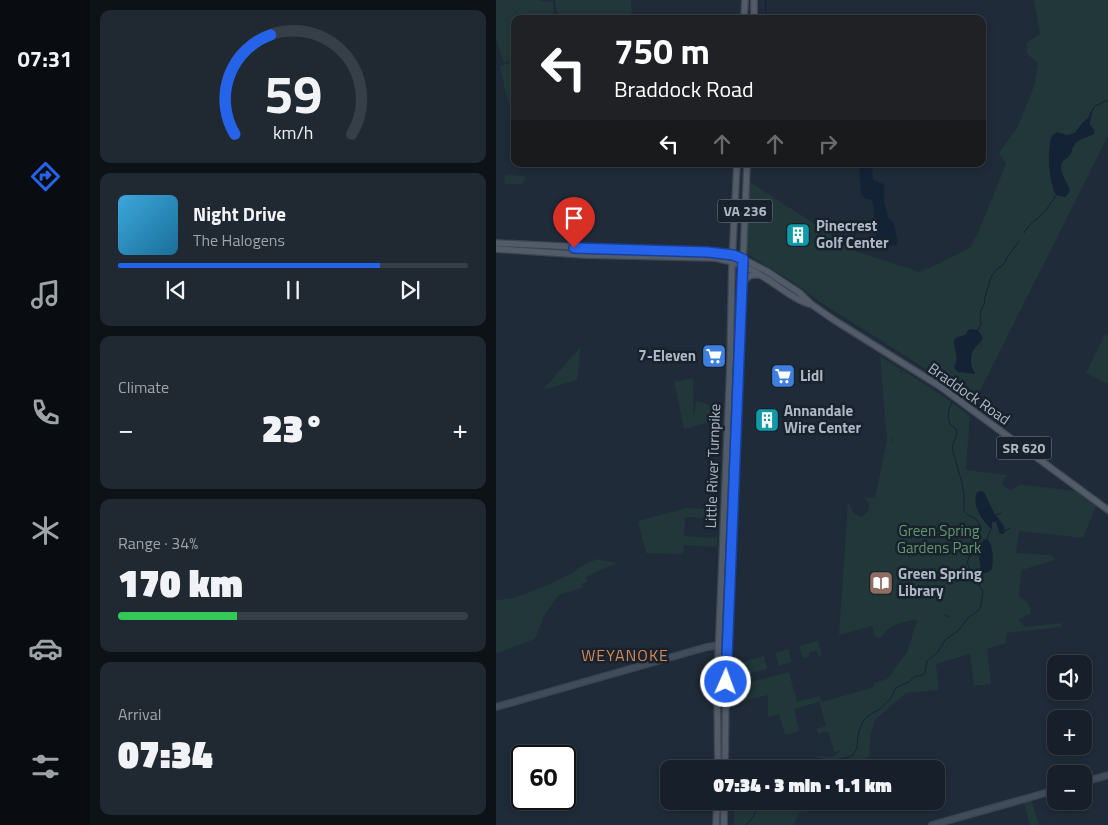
<!DOCTYPE html>
<meta charset="utf-8">
<style>
body{margin:0;font-family:"Titillium Web",sans-serif;background:#202832;color:#f1f3f6;height:100vh;display:flex;flex-direction:column;font-size:19px;white-space:nowrap}
*{box-sizing:border-box;margin:0}
p{font-size:16px;color:#9ea3a8}
.icon{flex:none;width:28px;height:28px;fill:none;stroke:currentColor;stroke-width:2;stroke-linecap:round;stroke-linejoin:round}
.map{position:relative;flex:1;overflow:hidden}
.details{display:flex;flex-direction:column;gap:10px;padding:10px;background:#0d1217;width:406px}
.details>*{flex:none}
.guide{position:absolute;left:15px;top:15px;width:475px;height:152px;border-radius:10px;box-shadow:0 2px 8px #0003,0 0 0 1px #363e47;background:#202124;color:#fff;overflow:hidden}
.tools{position:absolute;left:551px;top:655px;display:grid;gap:10px}
.tools a{display:grid;place-items:center;width:45px;height:45px;border-radius:10px;background:#17202a;box-shadow:0 2px 8px #0003,0 0 0 1px #363e47;font-size:25px}
.speed{position:absolute;left:15px;top:745px;display:flex;gap:10px;font-size:25px;font-weight:700;text-align:center}
.speed>*{display:grid;place-content:center;width:65px;height:65px;border-radius:50%;background:#17202a;box-shadow:0 2px 8px #0003,0 0 0 1px #363e47;line-height:1}
.speed .limit{border:2px solid #111;border-radius:8px;background:#fff;color:#111}
.pin{position:absolute;display:grid;place-items:center;width:42px;height:42px;color:#fff;margin:-51px -21px;border-radius:50% 50% 50% 0;rotate:-45deg;box-shadow:0 0 5px #0007}
.pin .icon{rotate:45deg}
.me{position:absolute;width:55px;margin:-28px;rotate:2deg;stroke-linejoin:round;filter:drop-shadow(0 0 4px #0008)}
.turn{display:flex;align-items:center;gap:18px;height:105px;padding:0 20px;font-size:22px}
.turn .icon{width:65px;height:65px;stroke-width:2.5}
.turn b{display:block;font-size:35px;line-height:42px}
.lanes{display:flex;align-items:center;height:48px;padding:0 20px;background:#0003;justify-content:center;gap:25px;direction:ltr}
.lanes .off{opacity:.35}
.big{font-size:38px;font-weight:800;line-height:1.1}
.details .card{flex:1;display:flex;flex-direction:column;justify-content:center;gap:8px;min-width:0;padding:0 18px;border-radius:10px;background:#202832}
.details .dial{align-items:center;gap:0}
.dial svg{height:130px;overflow:visible;fill:none;stroke:#363e47;stroke-width:7;stroke-linecap:round;text-anchor:middle}
.dial text{fill:#f1f3f6;stroke:none}
.song{display:flex;align-items:center;gap:15px}
.cover{width:60px;height:60px;border-radius:8px;background:linear-gradient(135deg,hsl(200 70% 55%),hsl(200 70% 35%))}
.played{height:5px;border-radius:2px;background:linear-gradient(90deg,#2563eb 75%,#363e47 75%)}
.keys{display:flex;justify-content:space-around;direction:ltr}
.heat{display:flex;justify-content:space-between;align-items:center;font-size:28px;direction:ltr}
.charge{height:8px;border-radius:4px;background:linear-gradient(90deg,#34c759 34%,#363e47 0)}
.trip{position:absolute;left:164px;top:760px;width:285px;height:50px;border-radius:10px;background:#17202a;box-shadow:0 2px 8px #0003,0 0 0 1px #363e47;font-weight:800;line-height:50px;text-align:center}
main{display:flex;flex:1;min-height:0}
.dock{display:flex;flex-direction:column;width:90px;justify-content:space-around;align-items:center;background:#090d11;color:#9ea3a8}
.dock .icon{width:35px;height:35px}
.dock .on{color:#2563eb}
.dock b{font-size:22px;color:#f1f3f6}
.map>svg:first-child{display:block}
</style>
<main>
<nav class="dock">
<b>07:31</b>
<svg class="icon on" aria-label="directions" viewBox="0 0 24 24"><path d="M12 3l9 9-9 9-9-9zM9 14v-3h6M13 9l2 2-2 2"/></svg>
<svg class="icon" aria-label="music" viewBox="0 0 24 24"><path d="M9 18V5l10-2v13"/><circle cx="6" cy="18" r="3"/><circle cx="16" cy="16" r="3"/></svg>
<svg class="icon" aria-label="phone" viewBox="0 0 24 24"><path d="M5 4h4l2 5-3 2q2 4 5 5l2-3 5 2v4C11 20 4 13 5 4z"/></svg>
<svg class="icon" aria-label="climate" viewBox="0 0 24 24"><path d="M12 3v18M4 7l16 10M4 17L20 7"/></svg>
<svg class="icon" aria-label="car" viewBox="0 0 24 24"><path d="M5 17H2v-5l4-1 3-4h7l3 4 3 1v5h-3M9 17h6M6 11h13"/><circle cx="7" cy="17" r="2"/><circle cx="17" cy="17" r="2"/></svg>
<svg class="icon" aria-label="filters" viewBox="0 0 24 24"><path d="M4 7h16M4 17h16"/><circle cx="9" cy="7" r="2"/><circle cx="15" cy="17" r="2"/></svg>
</nav>
<section class="details">
<div class="card dial"><svg viewBox="0 0 100 80">
<path d="M14 69A42 42 0 1 1 86 69"/>
<path d="M14 69A42 42 0 0 1 36 8" stroke="#2563eb"/>
<text x="50" y="56" font-size="32" font-weight="700">59</text>
<text x="50" y="72" font-size="11">km/h</text>
</svg></div>
<div class="card">
<div class="song"><i class="cover"></i><div><b>Night Drive</b><p>The Halogens</p></div></div>
<div class="played"></div>
<div class="keys"><svg class="icon" aria-label="previous" viewBox="0 0 24 24"><path d="M18 5L8 12l10 7zM5 5v14"/></svg><svg class="icon" aria-label="pause" viewBox="0 0 24 24"><path d="M8 5v14M16 5v14"/></svg><svg class="icon" aria-label="next" viewBox="0 0 24 24"><path d="M6 5l10 7-10 7zM19 5v14"/></svg></div>
</div>
<div class="card"><p>Climate</p>
<div class="heat"><a>−</a><b class="big">23°</b><a>+</a></div>
</div>
<div class="card"><p>Range · 34%</p><b class="big">170 km</b><div class="charge"></div></div>
<div class="card"><p>Arrival</p><b class="big">07:34</b></div>
</section>
<div class="map">
<svg width="612" height="825" viewBox="0 0 612 825">
<rect width="100%" height="100%" fill="#1f2b38"/>
<!-- green -->
<path fill="#213739" d="M 0,0 L 42,0 L 57,2 L 57,19 L 19,19 L 19,60 L 8,63 L 0,39 Z
M 59,0 L 135,0 L 136,19 L 62,19 Z
M 538,0 L 612,0 L 612,136 L 481,397 L 476,400 L 436,373 L 324,302 L 303,286 L 254,256 L 251,252 L 254,182 L 362,252 L 424,272 L 474,248 L 482,233 L 510,164 L 503,153 L 522,126 L 538,86 L 542,63 L 531,54 L 531,42 L 544,34 Z
M 19,62 L 19,102 L 12,103 L 4,66 Z
M 11,175 L 29,176 L 29,180 L 25,184 L 8,184 L 9,176 Z
M 612,334 L 612,384 L 590,373 L 608,336 Z
M 85,346 L 81,380 L 47,390 Z
M 384,356 L 444,394 L 474,416 L 470,470 L 513,475 C 503,480 505,488 516,490 L 523,485 L 528,485 L 580,491 L 600,506 L 587,538 L 523,531 L 520,553 L 556,555 L 559,560 L 526,570 L 523,596 L 532,603 L 535,610 L 534,614 L 529,615 L 529,617 L 522,620 L 529,627 L 565,623 L 565,627 L 511,633 L 510,643 L 491,649 L 495,684 L 478,686 L 474,654 L 440,664 L 443,690 L 410,693 L 379,720 L 375,733 L 373,756 L 359,768 L 290,769 L 301,762 L 326,756 L 336,757 L 345,751 L 338,752 L 332,731 L 322,734 L 320,729 L 330,726 L 323,702 L 298,709 L 303,730 L 301,732 L 289,735 L 283,714 L 272,717 L 272,695 L 242,702 L 243,689 L 246,684 L 293,672 L 301,702 L 323,696 L 326,702 L 378,687 L 378,683 L 391,679 L 411,652 L 421,620 C 408,621 391,625 385,638 L 379,637 L 376,626 L 343,635 L 352,502 C 355,506 355,510 358,513 C 368,522 381,506 367,497 L 379,498 L 391,440 Z
M 197,378 L 198,418 L 200,400 L 216,406 L 215,422 L 188,429 L 178,382 Z
M 190,508 L 219,509 L 223,513 L 222,519 L 189,517 L 188,536 L 221,538 L 221,547 L 188,545 L 187,554 L 150,553 L 142,521 Z
M 101,559 L 121,563 L 90,577 L 91,582 L 85,584 L 87,588 L 63,595 L 49,614 L 39,639 L 1,653 L 0,652 L 0,600 L 18,598 L 49,586 L 77,573 L 83,567 Z
M 322,641 L 326,657 L 322,655 L 321,651 L 314,652 L 313,657 L 307,659 L 303,646 Z
M 292,649 L 296,662 L 283,666 L 279,653 Z
M 268,656 L 271,669 L 248,675 L 243,672 L 243,663 Z
M 238,801 L 310,801 L 297,825 L 238,825 Z
M 536,801 L 543,825 L 534,825 L 528,803 Z"/>
<!-- water -->
<path fill="#132335" d="M 597,108 L 594,122 L 594,125 C 598,128 599,130 598,134 C 590,138 581,139 577,147 C 574,153 578,149 574,155 C 570,160 565,160 565,167 C 566,176 571,183 574,190 L 572,194 L 569,197 L 560,195 C 553,184 551,150 555,138 C 557,134 559,134 561,132 L 571,135 L 579,133 L 586,123 L 592,118 Z
M 363,164 L 376,164 L 377,180 L 388,184 L 388,201 L 392,217 L 398,224 L 402,243 L 400,245 L 392,246 L 379,243 L 380,233 L 377,202 L 374,199 L 370,199 L 365,195 Z
M 476,329 L 482,330 L 487,338 C 485,342 482,344 479,348 C 473,355 474,366 479,373 L 479,374 L 462,372 L 458,368 C 464,355 458,353 458,340 L 461,337 L 469,335 L 472,330 Z
M 485,491 L 488,492 L 498,513 L 508,526 L 509,532 L 507,534 L 504,534 L 500,522 L 496,522 L 496,527 L 495,529 C 485,518 476,507 481,492 Z
M 491,539 C 498,545 497,560 496,569 L 491,573 L 488,573 L 485,571 L 483,557 L 487,540 Z"/>
<g fill="none" stroke-linecap="round" stroke-linejoin="round">
<!-- stream -->
<path stroke="#132335" stroke-width="1" d="M 270,0 L 269,6 L 272,19
M 594,114 L 599,106 L 612,100
M 528,233 C 532,224 542,219 549,211 C 553,206 557,200 561,194
M 482,330 L 485,324 L 484,317 L 485,310 L 488,305 L 489,297 L 495,277 L 500,270 L 508,264 L 511,258 L 523,241
M 404,372 L 405,372
M 462,394 L 468,382
M 396,440 L 397,440
M 500,515 L 505,513
M 365,516 L 366,516
M 509,531 L 514,528
M 491,539 L 495,529
M 404,586 L 410,593 L 409,597
M 449,615 L 453,617
M 306,769 L 311,762 L 317,759 L 326,759 L 332,762 L 353,757 L 357,755 L 361,748 L 362,735 L 367,721 L 375,714 L 384,709 L 395,698 L 399,689 L 401,687 L 413,682 L 418,677 L 427,675 L 429,672 L 431,661 L 442,652 L 449,640 L 463,630 L 472,618 L 483,610 L 485,606 L 487,591 L 481,582 L 476,577 L 471,562 L 477,548 L 478,540 L 483,529 L 484,525 L 480,519 L 472,515 L 468,511 L 468,495 L 466,483 L 456,448 L 461,433 L 460,429 L 454,424 L 452,418 L 453,409 L 457,400
M 250,825 L 258,816 L 260,809 L 263,807 L 269,806 L 275,801"/>
<defs>
<path id="secondary" d="M 0,707 L 211,647 L 231,644
M 588,782 L 612,775
M 436,825 L 560,790"/>
<path id="primary" d="M 248,19 L 249,0
M 258,19 L 258,0
M 0,243 L 124,249 L 212,252 L 237,255 L 251,261 L 272,272 L 304,293 L 315,304 L 338,320 L 445,387 L 612,510
M 0,249 L 89,255 L 219,258 C 236,261 252,267 266,276 C 282,285 296,299 313,304
M 247,284 C 250,277 254,274 262,275
M 222,769 L 221,684 L 234,365 L 236,262 L 241,164
M 229,769 L 230,682 L 251,164
M 220,825 L 221,801
M 228,825 L 228,801"/>
</defs>
<!-- secondary casing -->
<use href="#secondary" stroke="#3c4652" stroke-width="8"/>
<!-- primary casing -->
<use href="#primary" stroke="#3c4652" stroke-width="8"/>
<!-- secondary -->
<use href="#secondary" stroke="#414c5b" stroke-width="5"/>
<!-- primary -->
<use href="#primary" stroke="#515c68" stroke-width="5.5"/>
</g>
<g fill="none" stroke-linecap="round" stroke-linejoin="round">
<defs>
<path id="route" d="M 78,248 L 212,252 L 237,255 L 247,259 L 230,682"/>
</defs>
<!-- route casing -->
<use href="#route" stroke="#184099" stroke-width="12"/>
<!-- route -->
<use href="#route" stroke="#2563eb" stroke-width="9"/>
</g>
<!-- icons -->
<defs>
<symbol id="building-square" viewBox="-11 -11 22 22"><rect x="-9" y="-9" width="18" height="18" rx="4" fill="#0f9aa8" stroke="#18222c"/><path d="M-4-6H4V6H1V3H-1V6H-4ZM-2.5-4.3h1.7v1.8h-1.7ZM.8-4.3h1.7v1.8H.8ZM-2.5-1h1.7V.8h-1.7ZM.8-1h1.7V.8H.8Z" fill="#fff"/></symbol>
<symbol id="supermarket-square" viewBox="-11 -11 22 22"><rect x="-9" y="-9" width="18" height="18" rx="4" fill="#3f7fe0" stroke="#18222c"/><path d="M-6-5.5h2.5l.6 2H6L4.5 2H-2.5L-4.4-4H-6ZM-1.5 3.2a1.3 1.3 0 1 0 .1 0ZM3 3.2a1.3 1.3 0 1 0 .1 0Z" fill="#fff"/></symbol>
<symbol id="library-square" viewBox="-11 -11 22 22"><rect x="-9" y="-9" width="18" height="18" rx="4" fill="#8d6e63" stroke="#18222c"/><path d="M-6-4Q-3-5.5-.7-3.5V5Q-3 3-6 4ZM6-4Q3-5.5 .7-3.5V5Q3 3 6 4Z" fill="#fff"/></symbol>
</defs>
<g fill-rule="evenodd">
<use href="#building-square" x="288" y="221" width="28" height="28"/>
<use href="#supermarket-square" x="204" y="342" width="28" height="28"/>
<use href="#supermarket-square" x="273" y="362" width="28" height="28"/>
<use href="#building-square" x="257" y="406" width="28" height="28"/>
<use href="#library-square" x="371" y="569" width="28" height="28"/>
</g>
<g text-anchor="middle" stroke-width="5" stroke-linejoin="round" paint-order="stroke">
<!-- shield labels -->
<g fill="#18222c" stroke="#808b97" stroke-width="1">
<rect x="221.5" y="199.5" width="55" height="23" rx="4"/>
<rect x="500.5" y="436.5" width="55" height="23" rx="4"/>
</g>
<g font-size="14" font-weight="bold" fill="#adb8c5">
<text x="249" y="216">VA 236</text>
<text x="528" y="453">SR 620</text>
</g>
<!-- poi labels -->
<g font-size="15" font-weight="bold" fill="#adb8c5" stroke="#18222c" text-anchor="start">
<text x="320" y="231">Pinecrest<tspan x="320" dy="17">Golf Center</tspan></text>
<text x="200" y="361" text-anchor="end">7-Eleven</text>
<text x="304" y="381">Lidl</text>
<text x="288" y="416">Annandale<tspan x="288" dy="17">Wire Center</tspan></text>
<text x="402" y="579">Green Spring<tspan x="402" dy="17">Library</tspan></text>
</g>
<!-- street labels -->
<g font-size="15" fill="#adb8c5" stroke="#18222c">
<text transform="translate(473 394) rotate(35)" y="5">Braddock Road</text>
<text transform="translate(217 466) rotate(-88)" y="5">Little River Turnpike</text>
</g>
<!-- park labels -->
<g font-size="15" fill="#64966d" stroke="#18222c">
<text x="443" y="536">Green Spring<tspan x="443" dy="17">Gardens Park</tspan></text>
</g>
<!-- neighbourhood labels -->
<g font-size="16" letter-spacing="1" fill="#d68757" stroke="#18222c">
<text x="129" y="661">WEYANOKE</text>
</g>
</g>
</svg>
<div class="tools">
<a><svg class="icon" aria-label="sound" viewBox="0 0 24 24"><path d="M4 9h4l5-4v14l-5-4H4zM17 9q2 3 0 6"/></svg></a>
<a>+</a>
<a>−</a>
</div>
<div class="speed"><div class="limit">60</div></div>
<div class="pin" style="left:78px;top:248px;background:#d93025"><svg class="icon" aria-label="arrive" viewBox="0 0 24 24"><path d="M6 21V4h12l-3 4 3 4H6"/></svg></div>
<svg class="me" style="left:230px;top:682px" viewBox="-20 -20 40 40"><circle r="17" fill="#2563eb" stroke="#fff" stroke-width="3"/><path d="M0-11L8 9 0 5-8 9z" fill="#fff"/></svg>
<div class="trip">07:34 · 3 min · 1.1 km</div>
<div class="guide">
<div class="turn"><svg class="icon" aria-label="left" viewBox="0 0 24 24"><path d="M17 20v-9H6M10 6l-5 5 5 5"/></svg><div><b>750 m</b>Braddock Road</div></div>
<div class="lanes"><svg class="icon" aria-label="left" viewBox="0 0 24 24"><path d="M17 20v-9H6M10 6l-5 5 5 5"/></svg><svg class="icon off" aria-label="ahead" viewBox="0 0 24 24"><path d="M12 20V5M6 11l6-6 6 6"/></svg><svg class="icon off" aria-label="ahead" viewBox="0 0 24 24"><path d="M12 20V5M6 11l6-6 6 6"/></svg><svg class="icon off" aria-label="right" viewBox="0 0 24 24"><path d="M7 20v-9h11M14 6l5 5-5 5"/></svg></div>
</div>
</div>
</main>
